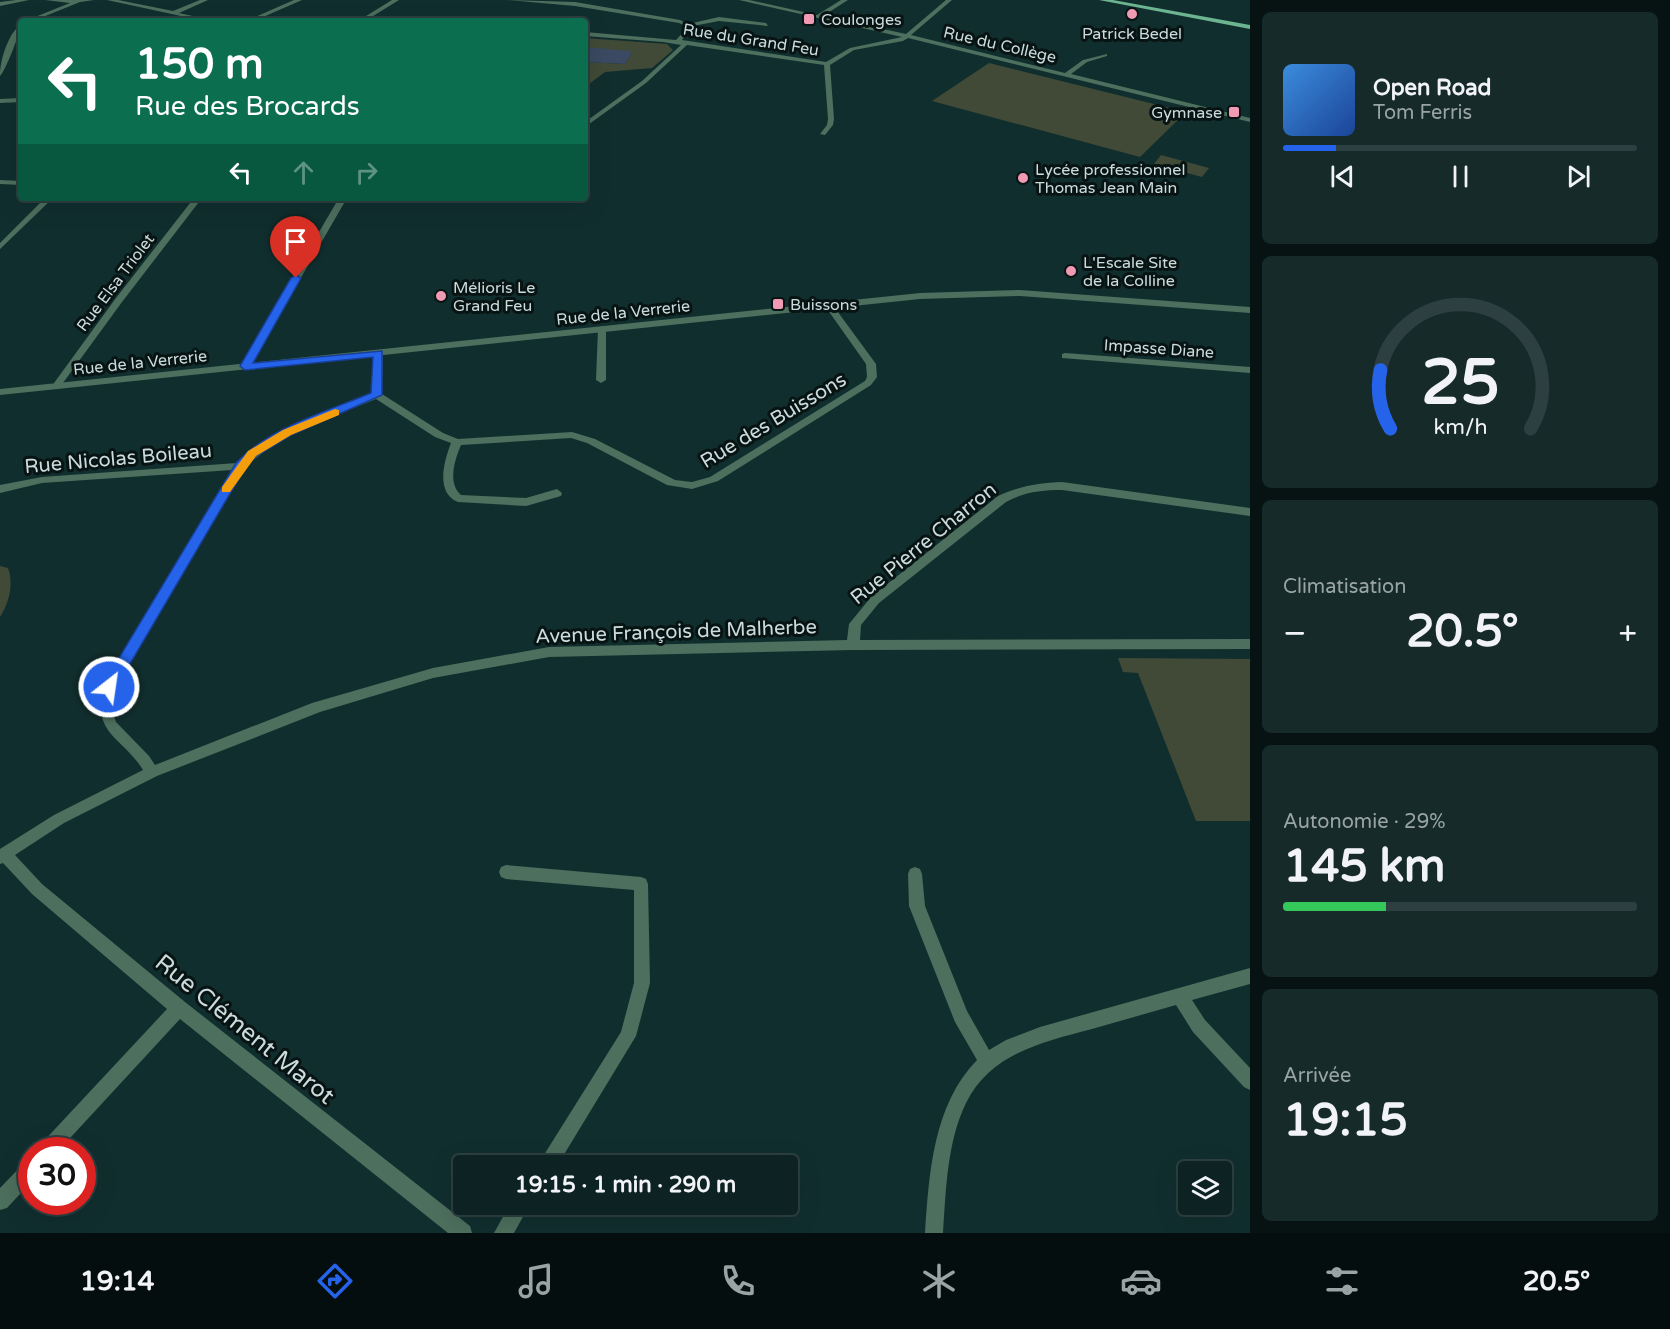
<!DOCTYPE html>
<html lang="fr">
<meta charset="utf-8">
<style>
body{margin:0;font-family:"Varela Round",sans-serif;background:#162a2a;color:#f1f3f6;height:100vh;display:flex;flex-direction:column;font-size:22px;white-space:nowrap}
*{box-sizing:border-box;margin:0}
p{font-size:20px;color:#9aa4a5}
.icon{flex:none;width:33px;height:33px;fill:none;stroke:currentColor;stroke-width:2;stroke-linecap:round;stroke-linejoin:round}
.map{position:relative;flex:1;overflow:hidden}
.side{display:flex;flex-direction:column;gap:12px;padding:12px;background:#071313;width:420px}
.side>*{flex:none}
.guide{position:absolute;left:18px;top:18px;width:570px;height:183px;border-radius:6px;box-shadow:0 6px 24px #0002,0 0 0 2px #2d3f40;background:#0b6e4f;color:#fff;overflow:hidden}
.controls{position:absolute;left:1178px;top:1161px;display:grid;gap:12px}
.controls a{display:grid;place-items:center;width:54px;height:54px;border-radius:6px;background:#0d2222;box-shadow:0 6px 24px #0002,0 0 0 2px #2d3f40;font-size:30px}
.speed{position:absolute;left:18px;top:1137px;display:flex;gap:12px;font-size:30px;font-weight:700;text-align:center}
.speed>*{display:grid;place-content:center;width:78px;height:78px;border-radius:50%;background:#0d2222;box-shadow:0 6px 24px #0002,0 0 0 2px #2d3f40;line-height:1}
.speed .limit{border:9px solid #d22;background:#fff;color:#111}
.pin{position:absolute;display:grid;place-items:center;width:51px;height:51px;color:#fff;margin:-62px -26px;border-radius:50% 50% 50% 0;rotate:-45deg;box-shadow:0 0 6px #0007}
.pin .icon{rotate:45deg}
.me{position:absolute;width:66px;margin:-33px;rotate:30deg;stroke-linejoin:round;filter:drop-shadow(0 0 4px #0008)}
.turn{display:flex;align-items:center;gap:21px;height:126px;padding:0 18px;font-size:27px}
.turn .icon{width:78px;height:78px;stroke-width:2.5}
.turn b{display:block;font-size:42px;line-height:51px}
.lanes{display:flex;align-items:center;height:57px;padding:0 18px;background:#0003;justify-content:center;gap:30px;direction:ltr}
.lanes .off{opacity:.35}
.big{font-size:45px;font-weight:700;line-height:1.1}
.side .widget{flex:1;display:flex;flex-direction:column;justify-content:center;gap:9px;min-width:0;padding:0 21px;border-radius:9px;background:#162a2a}
.side .dial{align-items:center;gap:0}
.dial svg{height:156px;overflow:visible;fill:none;stroke:#2d3f40;stroke-width:7;stroke-linecap:round;text-anchor:middle}
.dial text{fill:#f1f3f6;stroke:none}
.song{display:flex;align-items:center;gap:18px}
.cover{width:72px;height:72px;border-radius:9px;background:linear-gradient(135deg,hsl(210 70% 55%),hsl(220 70% 35%))}
.played{height:6px;border-radius:3px;background:linear-gradient(90deg,#2563eb 15%,#2d3f40 15%)}
.keys{display:flex;justify-content:space-around;direction:ltr}
.heat{display:flex;justify-content:space-between;align-items:center;font-size:33px;direction:ltr}
.charge{height:9px;border-radius:4px;background:linear-gradient(90deg,#34c759 29%,#2d3f40 0)}
.trip{position:absolute;left:453px;top:1155px;width:345px;height:60px;border-radius:6px;background:#0d2222;box-shadow:0 6px 24px #0002,0 0 0 2px #2d3f40;font-weight:700;line-height:60px;text-align:center}
.tabs{display:flex;height:96px;justify-content:space-around;align-items:center;background:#050e0e;color:#9aa4a5}
.tabs .icon{width:42px;height:42px}
.tabs .current{color:#2563eb}
.tabs b{font-size:27px;color:#f1f3f6}
main{display:flex;flex:1;min-height:0}
.map>svg:first-child{display:block}
</style>
<main>
<div class="map">
<svg width="1250" height="1233" viewBox="0 0 1250 1233">
<rect width="100%" height="100%" fill="#112e2e"/>
<!-- green -->
<path fill="#414a37" d="M 585,38 L 667,44 L 673,50 L 652,68 L 605,72 L 585,87 L 585,62 L 625,64 L 632,53 L 585,47 Z
M 989,63 L 1186,112 L 1140,157 L 932,101 Z
M 1161,155 L 1209,168 L 1202,177 L 1154,164 Z
M 0,566 L 8,568 C 14,584 9,603 0,617 Z
M 1118,658 L 1250,659 L 1250,821 L 1196,821 L 1138,673 L 1123,672 Z"/>
<!-- water -->
<path fill="#3b4a62" d="M 585,47 L 629,51 L 632,53 L 625,64 L 585,62 Z"/>
<g fill="none" stroke-linecap="round" stroke-linejoin="round">
<!-- minor -->
<path fill="#4d6f5d" fill-rule="evenodd" d="M 16,0 L 29,0 L 0,6 L 0,2 Z
M 107,0 L 118,0 L 173,11 L 200,0 L 208,0 L 179,13 L 215,21 L 204,21 Z
M 294,0 L 302,0 L 254,21 L 246,21 Z
M 392,0 L 399,0 L 365,21 L 358,21 Z
M 507,0 L 575,2 L 680,20 L 688,24 L 719,17 L 766,23 L 768,26 L 719,21 L 693,26 L 682,40 L 826,62 L 850,48 L 902,37 L 739,0 L 749,0 L 817,15 L 841,0 L 848,0 L 823,16 L 906,34 L 946,0 L 952,0 L 911,35 L 1065,73 L 1083,60 L 1107,54 L 1107,56 L 1087,62 L 1071,74 L 1250,118 L 1250,122 L 908,38 L 903,41 L 854,50 L 830,65 L 834,119 L 833,125 L 825,135 L 820,134 L 827,125 L 828,119 L 824,65 L 687,45 L 646,83 L 585,127 L 585,122 L 642,81 L 681,45 L 663,42 L 585,36 L 585,32 L 676,40 L 688,27 L 679,23 L 575,6 Z
M 21,98 L 21,102 L 0,103 L 0,99 Z
M 0,180 L 21,181 L 21,185 L 0,184 Z
M 45,198 L 53,198 L 0,249 L 0,243 Z
M 194,198 L 202,198 L 122,302 L 60,387 L 54,387 L 54,383 L 116,298 Z
M 339,198 L 347,198 L 250,366 L 245,369 L 242,368 L 240,366 Z
M 829,303 L 832,304 L 876,364 L 877,377 L 871,385 L 718,481 L 692,489 L 667,485 L 587,443 L 571,438 L 461,445 C 455,459 447,483 461,495 L 526,498 L 557,489 L 562,493 L 561,496 L 526,506 L 458,502 C 435,493 444,461 451,443 L 435,437 L 376,399 C 329,418 282,433 244,468 L 115,688 C 113,700 111,710 116,722 L 149,756 L 155,765 L 312,703 L 433,668 L 549,647 L 847,640 L 849,624 L 871,597 L 998,496 C 1019,486 1039,483 1062,482 L 1250,508 L 1250,516 L 1062,490 C 1042,490 1024,492 1006,502 L 879,603 L 861,625 L 860,640 L 1250,639 L 1250,649 L 853,650 L 549,657 L 433,678 L 320,712 L 157,776 L 64,823 L 15,855 L 42,884 L 185,1002 L 470,1226 L 472,1233 L 448,1233 L 180,1019 L 59,1150 L 38,1150 L 41,1144 L 167,1009 L 32,894 L 3,863 L 0,864 L 0,849 L 54,815 L 143,770 C 122,736 92,735 103,687 L 232,470 L 42,483 L 0,493 L 0,485 L 42,477 L 237,463 C 276,428 324,412 372,393 L 373,353 L 378,350 L 383,353 L 382,394 L 443,433 L 458,439 L 572,432 L 595,439 L 675,480 L 692,482 L 710,477 L 865,381 L 867,377 L 866,364 L 825,306 Z
M 602,326 L 606,329 L 606,380 L 601,383 L 596,380 L 598,329 Z
M 1065,353 L 1250,367 L 1250,373 L 1062,358 L 1062,354 Z
M 506,865 L 641,877 L 646,879 L 648,884 L 650,983 L 636,1036 L 557,1166 L 537,1166 L 621,1032 L 634,983 L 634,890 L 506,879 L 501,877 L 499,872 L 501,867 Z
M 915,867 L 920,869 L 922,874 L 925,906 L 967,1011 L 989,1050 L 1006,1040 L 1040,1027 L 1250,968 L 1250,984 L 1192,1000 L 1205,1020 L 1250,1068 L 1250,1090 L 1244,1087 L 1193,1032 L 1176,1005 C 1148,1013 1120,1021 1092,1029 C 1043,1042 991,1053 966,1103 C 947,1142 946,1190 943,1233 L 925,1233 C 929,1174 933,1105 977,1060 L 955,1022 L 909,906 L 908,874 L 910,869 Z
M 32,1158 L 32,1181 L 7,1208 L 0,1210 L 0,1188 L 26,1161 Z
M 510,1204 L 530,1204 L 514,1233 L 494,1233 Z"/>
<!-- tertiary -->
<path fill="#4d6f5d" fill-rule="evenodd" d="M 45,0 L 94,0 L 80,2 L 33,21 L 25,21 L 70,3 Z
M 21,24 C 21,31 5,72 0,76 C 0,60 8,34 21,24 Z
M 1020,290 L 1250,307 L 1250,313 L 1020,296 L 920,299 L 0,395 L 0,389 L 920,293 Z"/>
<!-- primary -->
<path fill="#6db491" fill-rule="evenodd" d="M 1099,0 L 1113,0 L 1250,25 L 1250,29 Z"/>
</g>
<!-- route -->
<path fill="#2563eb" stroke="#184099" stroke-width="1.5" d="M 296,275 L 301,278 L 253,363 L 382,351 L 382,395 L 291,435 L 256,456 L 245,468 L 114,691 L 104,691 L 102,687 L 104,683 L 236,463 C 270,427 326,412 371,393 L 373,357 L 245,370 L 240,366 L 291,278 Z"/>
<!-- slow -->
<path fill="#f59e0b" d="M 335,409 L 339,410 L 339,415 L 291,435 L 256,456 L 230,492 L 222,492 L 222,487 L 248,451 L 283,430 Z"/>
<!-- markers -->
<g fill="#f19ab4" stroke="#081413" stroke-width="2">
<circle cx="1132" cy="14" r="6"/>
<rect x="803" y="13" width="12" height="12" rx="3"/>
<rect x="1228" y="106" width="12" height="12" rx="3"/>
<circle cx="1023" cy="178" r="6"/>
<circle cx="1071" cy="271" r="6"/>
<circle cx="441" cy="296" r="6"/>
<rect x="772" y="298" width="12" height="12" rx="3"/>
</g>
<g text-anchor="middle" stroke-width="6" stroke-linejoin="round" paint-order="stroke">
<!-- far-poi labels -->
<g font-size="16" fill="#ccdcdc" stroke="#081413" text-anchor="start">
<text x="821" y="25">Coulonges</text>
<text x="1132" y="39" text-anchor="middle">Patrick Bedel</text>
<text x="1222" y="118" text-anchor="end">Gymnase</text>
<text x="1035" y="175">Lycée professionnel<tspan x="1035" dy="18">Thomas Jean Main</tspan></text>
<text x="1083" y="268">L'Escale Site<tspan x="1083" dy="18">de la Colline</tspan></text>
<text x="453" y="293">Mélioris Le<tspan x="453" dy="18">Grand Feu</tspan></text>
<text x="790" y="310">Buissons</text>
</g>
<!-- far-street labels -->
<g font-size="16" fill="#ccdcdc" stroke="#081413">
<text transform="translate(751 39) rotate(9)" y="6">Rue du Grand Feu</text>
<text transform="translate(1000 44) rotate(13)" y="6">Rue du Collège</text>
<text transform="translate(115 282) rotate(-53)" y="6">Rue Elsa Triolet</text>
<text transform="translate(623 312) rotate(-6)" y="6">Rue de la Verrerie</text>
<text transform="translate(1159 348) rotate(4)" y="6">Impasse Diane</text>
<text transform="translate(140 362) rotate(-6)" y="6">Rue de la Verrerie</text>
</g>
<!-- street labels -->
<g font-size="20" fill="#ccdcdc" stroke="#081413">
<text transform="translate(773 420) rotate(-31)" y="7">Rue des Buissons</text>
<text transform="translate(118 458) rotate(-5)" y="7">Rue Nicolas Boileau</text>
<text transform="translate(923 543) rotate(-39)" y="7">Rue Pierre Charron</text>
<text transform="translate(676 631) rotate(-2)" y="7">Avenue François de Malherbe</text>
</g>
<!-- near-street labels -->
<g font-size="24" fill="#ccdcdc" stroke="#081413">
<text transform="translate(245 1029) rotate(39)" y="8">Rue Clément Marot</text>
</g>
</g>
</svg>
<div class="controls">
<a><svg class="icon" aria-label="layers" viewBox="0 0 24 24"><path d="M12 4l9 5-9 5-9-5zM3 14l9 5 9-5"/></svg></a>
</div>
<div class="speed"><div class="limit">30</div></div>
<div class="pin" style="left:296px;top:278px;background:#d93025"><svg class="icon" aria-label="arrive" viewBox="0 0 24 24"><path d="M6 21V4h12l-3 4 3 4H6"/></svg></div>
<svg class="me" style="left:109px;top:687px" viewBox="-20 -20 40 40"><circle r="17" fill="#2563eb" stroke="#fff" stroke-width="3"/><path d="M0-11L8 9 0 5-8 9z" fill="#fff"/></svg>
<div class="trip">19:15 · 1 min · 290 m</div>
<div class="guide">
<div class="turn"><svg class="icon" aria-label="left" viewBox="0 0 24 24"><path d="M17 20v-9H6M10 6l-5 5 5 5"/></svg><div><b>150 m</b>Rue des Brocards</div></div>
<div class="lanes"><svg class="icon" aria-label="left" viewBox="0 0 24 24"><path d="M17 20v-9H6M10 6l-5 5 5 5"/></svg><svg class="icon off" aria-label="ahead" viewBox="0 0 24 24"><path d="M12 20V5M6 11l6-6 6 6"/></svg><svg class="icon off" aria-label="right" viewBox="0 0 24 24"><path d="M7 20v-9h11M14 6l5 5-5 5"/></svg></div>
</div>
</div>
<section class="side">
<div class="widget">
<div class="song"><i class="cover"></i><div><b>Open Road</b><p>Tom Ferris</p></div></div>
<div class="played"></div>
<div class="keys"><svg class="icon" aria-label="previous" viewBox="0 0 24 24"><path d="M18 5L8 12l10 7zM5 5v14"/></svg><svg class="icon" aria-label="pause" viewBox="0 0 24 24"><path d="M8 5v14M16 5v14"/></svg><svg class="icon" aria-label="next" viewBox="0 0 24 24"><path d="M6 5l10 7-10 7zM19 5v14"/></svg></div>
</div>
<div class="widget dial"><svg viewBox="0 0 100 80">
<path d="M14 69A42 42 0 1 1 86 69"/>
<path d="M14 69A42 42 0 0 1 9 39" stroke="#2563eb"/>
<text x="50" y="56" font-size="32" font-weight="700">25</text>
<text x="50" y="72" font-size="11">km/h</text>
</svg></div>
<div class="widget"><p>Climatisation</p>
<div class="heat"><a>−</a><b class="big">20.5°</b><a>+</a></div>
</div>
<div class="widget"><p>Autonomie · 29%</p><b class="big">145 km</b><div class="charge"></div></div>
<div class="widget"><p>Arrivée</p><b class="big">19:15</b></div>
</section>
</main>
<nav class="tabs">
<b>19:14</b>
<svg class="icon current" aria-label="directions" viewBox="0 0 24 24"><path d="M12 3l9 9-9 9-9-9zM9 14v-3h6M13 9l2 2-2 2"/></svg>
<svg class="icon" aria-label="music" viewBox="0 0 24 24"><path d="M9 18V5l10-2v13"/><circle cx="6" cy="18" r="3"/><circle cx="16" cy="16" r="3"/></svg>
<svg class="icon" aria-label="phone" viewBox="0 0 24 24"><path d="M5 4h4l2 5-3 2q2 4 5 5l2-3 5 2v4C11 20 4 13 5 4z"/></svg>
<svg class="icon" aria-label="climate" viewBox="0 0 24 24"><path d="M12 3v18M4 7l16 10M4 17L20 7"/></svg>
<svg class="icon" aria-label="car" viewBox="0 0 24 24"><path d="M5 17H2v-5l4-1 3-4h7l3 4 3 1v5h-3M9 17h6M6 11h13"/><circle cx="7" cy="17" r="2"/><circle cx="17" cy="17" r="2"/></svg>
<svg class="icon" aria-label="filters" viewBox="0 0 24 24"><path d="M4 7h16M4 17h16"/><circle cx="9" cy="7" r="2"/><circle cx="15" cy="17" r="2"/></svg>
<b>20.5°</b>
</nav>
